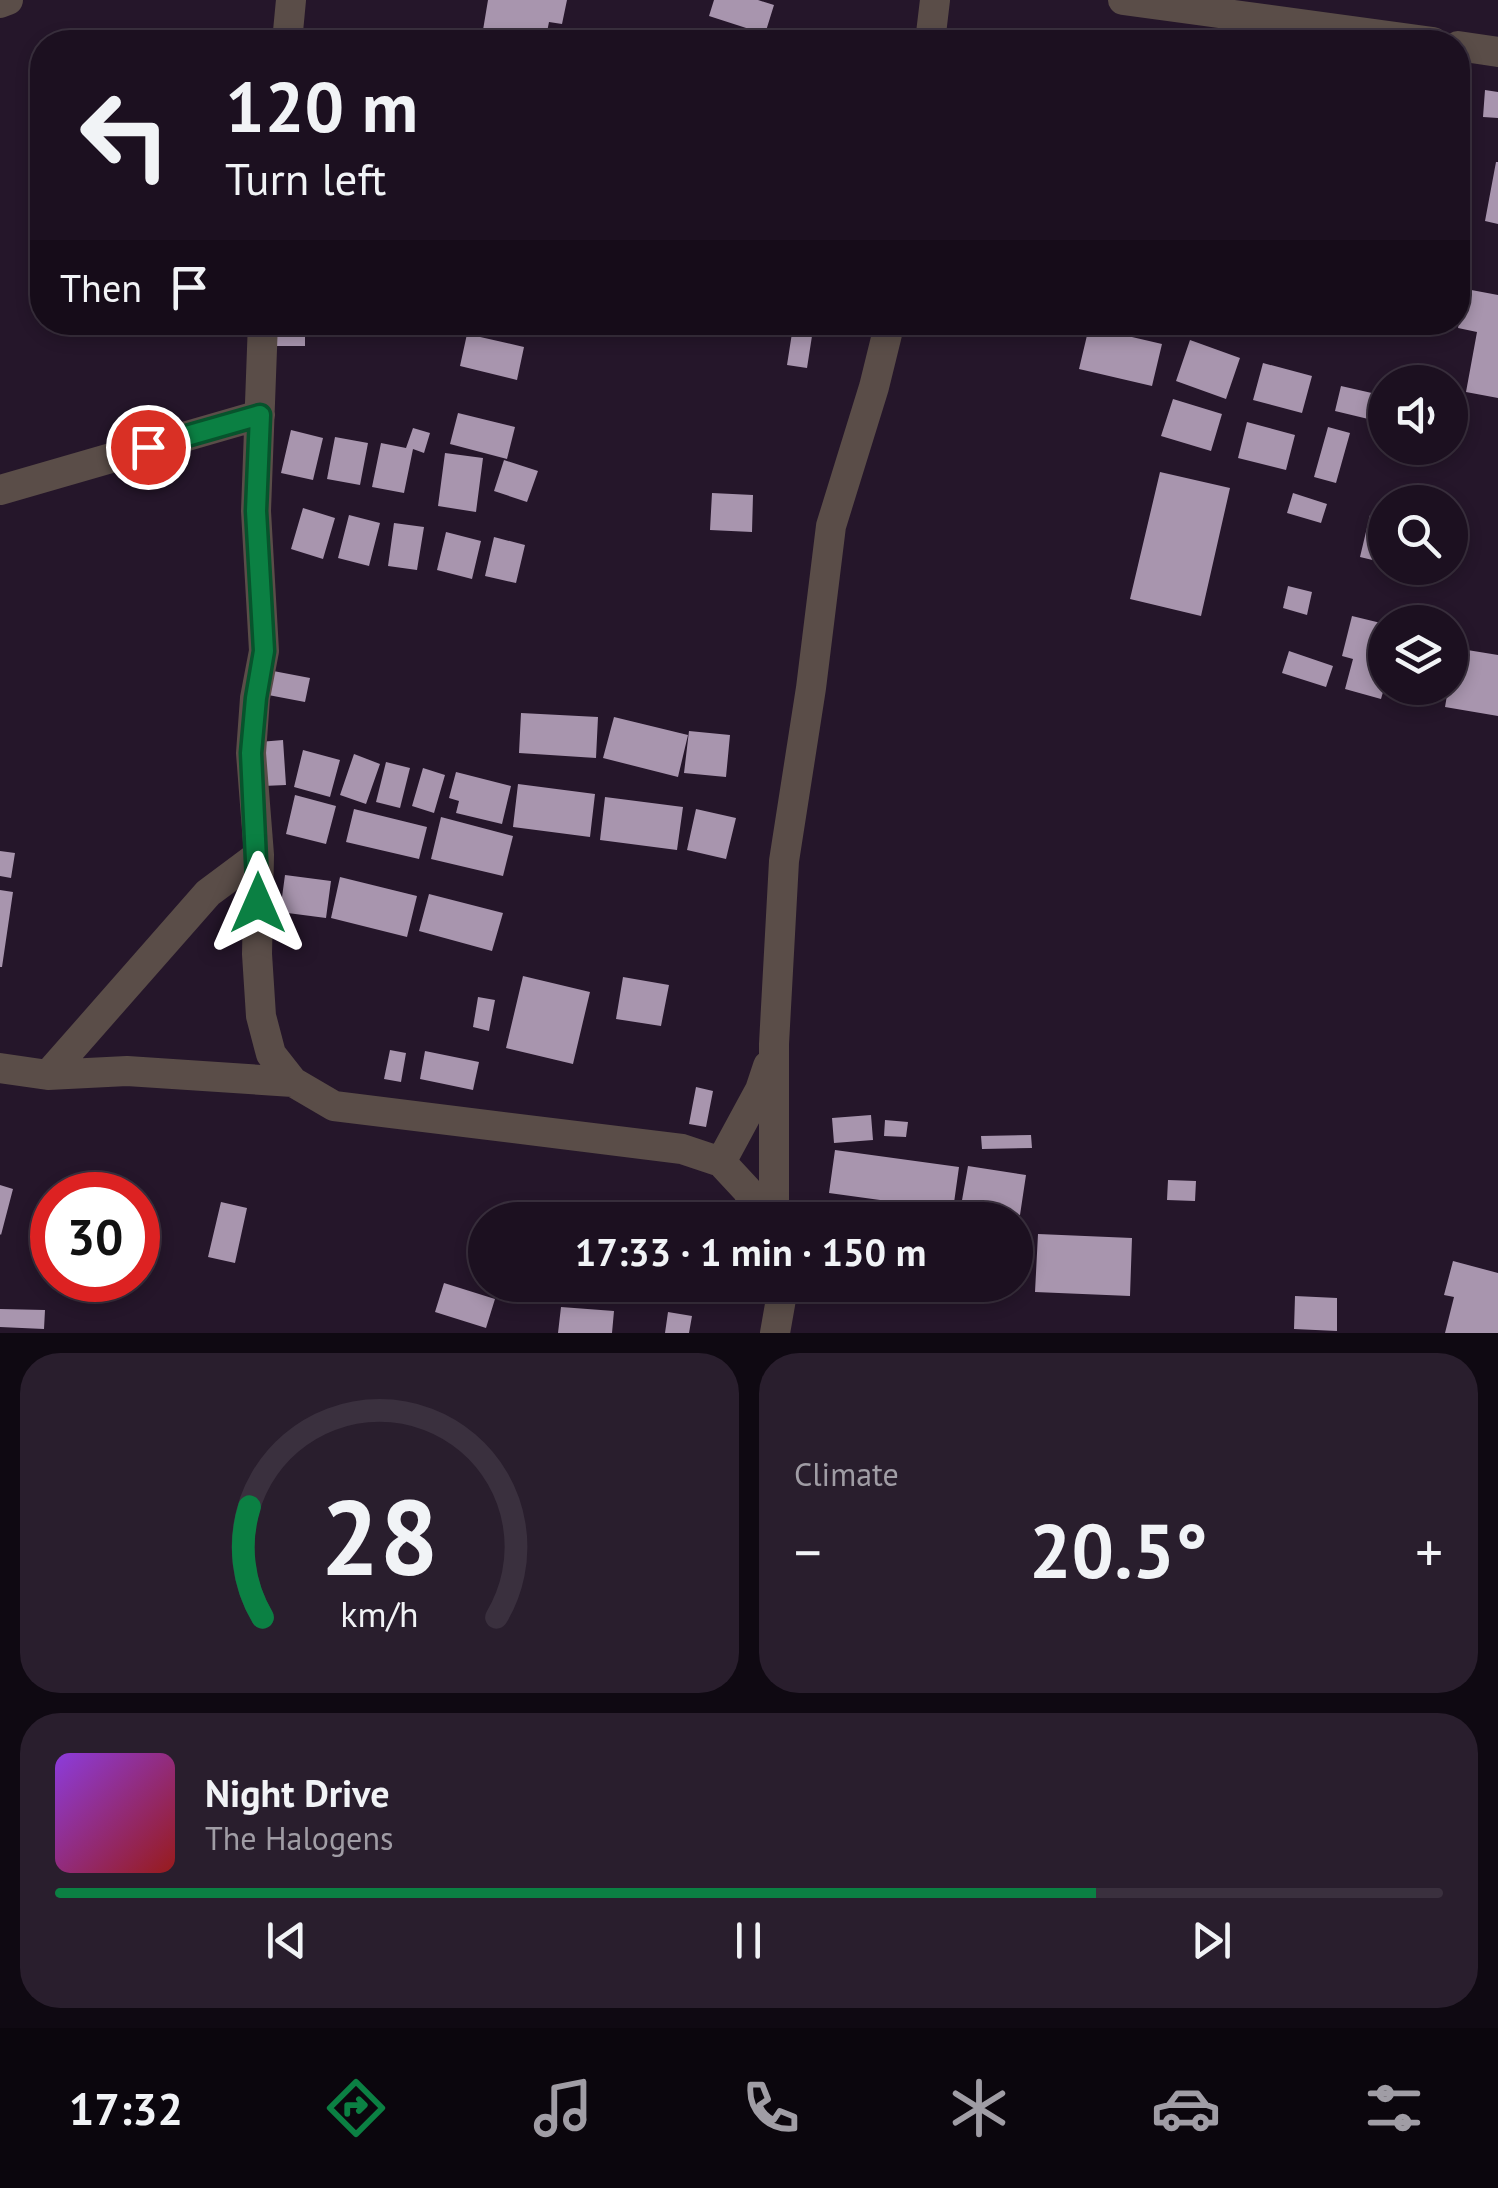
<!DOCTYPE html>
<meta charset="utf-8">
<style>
body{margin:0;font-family:"PT Sans",sans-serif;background:#291e2d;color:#f1f3f6;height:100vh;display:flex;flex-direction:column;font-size:38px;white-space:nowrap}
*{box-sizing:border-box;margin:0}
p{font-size:32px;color:#a09da5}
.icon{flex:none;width:55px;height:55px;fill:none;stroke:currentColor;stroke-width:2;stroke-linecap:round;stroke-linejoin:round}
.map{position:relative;height:1333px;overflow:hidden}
.details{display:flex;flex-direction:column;gap:20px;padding:20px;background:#0f0912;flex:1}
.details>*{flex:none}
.top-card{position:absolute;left:30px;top:30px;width:1440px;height:305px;border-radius:40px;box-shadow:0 5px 15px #0003,0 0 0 2px #3a303e;background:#1c1020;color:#f1f3f6;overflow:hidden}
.fabs{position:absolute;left:1368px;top:365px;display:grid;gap:20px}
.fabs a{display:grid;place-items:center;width:100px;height:100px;border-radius:50%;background:#1c1020;box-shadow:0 5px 15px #0003,0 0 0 2px #3a303e;font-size:50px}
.speed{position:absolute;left:30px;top:1172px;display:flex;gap:20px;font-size:50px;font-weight:700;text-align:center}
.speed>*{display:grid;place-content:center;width:130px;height:130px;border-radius:50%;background:#1c1020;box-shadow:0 5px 15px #0003,0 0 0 2px #3a303e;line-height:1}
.speed .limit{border:15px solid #d22;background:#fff;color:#111}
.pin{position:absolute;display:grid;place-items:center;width:85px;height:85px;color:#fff;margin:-42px;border:5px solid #fff;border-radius:50%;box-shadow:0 2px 10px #0007}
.me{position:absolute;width:110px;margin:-55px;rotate:0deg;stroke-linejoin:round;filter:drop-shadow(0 0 8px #0008)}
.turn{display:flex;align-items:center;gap:35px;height:210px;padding:0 30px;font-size:45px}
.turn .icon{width:130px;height:130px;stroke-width:2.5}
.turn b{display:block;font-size:70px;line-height:85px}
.then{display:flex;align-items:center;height:95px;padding:0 30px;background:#0003;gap:20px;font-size:38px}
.big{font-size:75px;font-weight:600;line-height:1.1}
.details .card{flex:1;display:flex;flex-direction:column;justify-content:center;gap:15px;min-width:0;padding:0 35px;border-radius:40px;background:#291e2d}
.details .dial{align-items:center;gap:0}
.dial svg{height:260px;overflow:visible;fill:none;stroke:#3a303e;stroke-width:7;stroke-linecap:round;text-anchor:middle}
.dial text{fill:#f1f3f6;stroke:none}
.song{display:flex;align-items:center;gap:30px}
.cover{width:120px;height:120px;border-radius:15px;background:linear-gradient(135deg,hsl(270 70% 55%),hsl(0 70% 35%))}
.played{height:10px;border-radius:5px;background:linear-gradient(90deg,#0b8043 75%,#3a303e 75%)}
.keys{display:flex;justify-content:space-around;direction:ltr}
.heat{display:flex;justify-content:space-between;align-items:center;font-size:55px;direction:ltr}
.details .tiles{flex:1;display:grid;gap:20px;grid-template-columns:1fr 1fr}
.card:last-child{grid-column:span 2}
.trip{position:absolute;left:468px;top:1202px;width:565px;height:100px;border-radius:50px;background:#1c1020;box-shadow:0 5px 15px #0003,0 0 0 2px #3a303e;font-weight:600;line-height:100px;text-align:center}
.tabs{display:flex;height:160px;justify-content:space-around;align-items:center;background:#0b060d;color:#a09da5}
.tabs .icon{width:70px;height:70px}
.tabs .active{color:#0b8043}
.tabs b{font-size:45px;color:#f1f3f6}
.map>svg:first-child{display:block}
</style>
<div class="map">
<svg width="1498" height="1333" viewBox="0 0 1498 1333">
<rect width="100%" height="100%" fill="#25162a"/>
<!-- building -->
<path fill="#a895ae" d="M 488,0 L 567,0 L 562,24 L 549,22 L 545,42 L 481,42 Z
M 714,0 L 758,0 L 774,5 L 765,34 L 709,16 Z
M 819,32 L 841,35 L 840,42 L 817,42 Z
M 1485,90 L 1498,92 L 1498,118 L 1483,117 Z
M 1496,162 L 1498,162 L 1498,224 L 1485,221 Z
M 1466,289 L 1498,295 L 1498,398 L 1466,392 L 1477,332 L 1458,328 Z
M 275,324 L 305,324 L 305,346 L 274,346 Z
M 1089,327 L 1162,344 L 1152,386 L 1079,369 Z
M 792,333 L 812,336 L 807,368 L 787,365 Z
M 467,334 L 524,347 L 517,380 L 460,366 Z
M 1190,340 L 1240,358 L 1226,399 L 1176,381 Z
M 1263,363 L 1312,376 L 1302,413 L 1253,400 Z
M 1341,386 L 1385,396 L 1385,423 L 1335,411 Z
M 1173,399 L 1222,414 L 1211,451 L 1161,436 Z
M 458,413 L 515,427 L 507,459 L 450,444 Z
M 1247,422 L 1295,435 L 1286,470 L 1238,458 Z
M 1328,427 L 1350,433 L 1336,483 L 1314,477 Z
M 413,428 L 430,433 L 424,453 L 413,449 L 404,493 L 372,487 L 381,443 L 406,448 Z
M 291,430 L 323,438 L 313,480 L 281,473 Z
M 335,437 L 368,443 L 360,485 L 327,479 Z
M 445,453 L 483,458 L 476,512 L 438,506 Z
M 504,460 L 538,471 L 527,502 L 494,491 Z
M 1160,472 L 1230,488 L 1201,616 L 1130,599 Z
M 712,493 L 753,495 L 752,532 L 710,530 Z
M 1293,493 L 1327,504 L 1321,523 L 1287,513 Z
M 303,508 L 335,518 L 323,559 L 291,549 Z
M 349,515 L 380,523 L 369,566 L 338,558 Z
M 1370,515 L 1385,519 L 1385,563 L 1360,557 Z
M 394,523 L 424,527 L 417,570 L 388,566 Z
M 446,532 L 481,541 L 472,579 L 437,570 Z
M 494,537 L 525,545 L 516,583 L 485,576 Z
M 1288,586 L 1312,592 L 1307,615 L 1283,608 Z
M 1352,616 L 1385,624 L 1385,685 L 1381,699 L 1345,689 L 1353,659 L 1342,656 Z
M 1455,648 L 1498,655 L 1498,716 L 1445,707 Z
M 1289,651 L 1333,666 L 1326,687 L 1282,673 Z
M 268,670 L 310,678 L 305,702 L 263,694 Z
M 521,713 L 598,717 L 596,758 L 519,753 Z
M 614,717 L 688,735 L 678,777 L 603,758 Z
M 689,731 L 730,735 L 726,777 L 684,773 Z
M 283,740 L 286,785 L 263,786 L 259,742 Z
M 303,750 L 340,760 L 330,797 L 294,787 Z
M 354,754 L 380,764 L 366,804 L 340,795 Z
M 386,762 L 410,768 L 400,808 L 376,802 Z
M 423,768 L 445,775 L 434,813 L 412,806 Z
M 456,772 L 511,786 L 502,824 L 456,813 L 459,801 L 449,798 Z
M 518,784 L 595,794 L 590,837 L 513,827 Z
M 295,795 L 336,806 L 326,844 L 286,834 Z
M 605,797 L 683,807 L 677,850 L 600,840 Z
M 354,809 L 427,827 L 419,859 L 346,842 Z
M 696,809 L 736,818 L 726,859 L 687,850 Z
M 441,817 L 513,836 L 503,876 L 431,859 Z
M 0,851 L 15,853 L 11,878 L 0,876 Z
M 285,875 L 331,881 L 326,918 L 280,912 Z
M 340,877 L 417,896 L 407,937 L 331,918 Z
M 0,890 L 13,892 L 2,967 L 0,967 Z
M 429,894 L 503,913 L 492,951 L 419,931 Z
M 523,976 L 590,992 L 573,1064 L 506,1048 Z
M 623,977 L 669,985 L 661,1026 L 616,1019 Z
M 478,997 L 495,1000 L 489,1031 L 473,1027 Z
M 390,1050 L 406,1053 L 401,1082 L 384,1079 Z
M 425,1051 L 479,1062 L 473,1090 L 420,1079 Z
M 696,1087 L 713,1091 L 706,1127 L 689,1124 Z
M 871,1115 L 873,1140 L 834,1143 L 832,1118 Z
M 885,1120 L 908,1122 L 906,1137 L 884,1136 Z
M 1031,1135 L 1032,1148 L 982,1149 L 981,1136 Z
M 835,1150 L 959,1167 L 953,1210 L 829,1193 Z
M 968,1166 L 1026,1175 L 1020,1215 L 961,1206 Z
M 1168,1180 L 1196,1181 L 1195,1201 L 1167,1200 Z
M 0,1185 L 13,1189 L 1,1235 L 0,1234 Z
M 221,1202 L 247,1208 L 235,1263 L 208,1257 Z
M 1038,1234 L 1132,1238 L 1130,1296 L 1035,1292 Z
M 1453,1261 L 1498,1273 L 1498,1333 L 1445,1333 L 1454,1297 L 1444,1295 Z
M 444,1283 L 495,1299 L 486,1328 L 435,1312 Z
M 1295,1296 L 1337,1298 L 1337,1331 L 1294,1329 Z
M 561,1307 L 614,1311 L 612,1333 L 558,1333 Z
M 0,1309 L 45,1310 L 44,1329 L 0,1327 Z
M 668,1312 L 692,1316 L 689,1333 L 665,1333 Z"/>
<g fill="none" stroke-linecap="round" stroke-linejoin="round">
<!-- minor -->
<path stroke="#5a4d48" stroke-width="30" d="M 1123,0 L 1433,42
M 0,3 L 8,0
M 287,42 L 291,0
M 930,42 L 935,0
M 1458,46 L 1498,52
M 263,322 L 256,511 L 264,651 L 255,698 L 251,753 L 259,855 L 257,954 L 261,1016 L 271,1054 L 293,1082 L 334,1106 L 682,1149 L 721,1162 L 747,1190 L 763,1220
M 0,490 L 260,415
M 0,1068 L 48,1075 L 127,1071 L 293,1082
M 48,1075 L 208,893 L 259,855
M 721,1162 L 760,1090 L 768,1066
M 774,1220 L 774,1044 L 784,861 L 811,688 L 831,526 L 874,387 L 890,322
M 775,1333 L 781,1299 L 780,1285"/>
</g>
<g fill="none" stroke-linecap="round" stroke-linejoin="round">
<defs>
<path id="route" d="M 148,447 L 260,415 L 256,511 L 264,651 L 256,698 L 251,753 L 258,903"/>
</defs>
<!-- route casing -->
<use href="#route" stroke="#07532c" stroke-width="25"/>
<!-- route -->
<use href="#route" stroke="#0b8043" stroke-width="18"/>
</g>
</svg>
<div class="fabs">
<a><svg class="icon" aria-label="sound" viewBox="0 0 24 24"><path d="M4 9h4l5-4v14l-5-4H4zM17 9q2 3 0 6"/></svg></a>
<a><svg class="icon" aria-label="search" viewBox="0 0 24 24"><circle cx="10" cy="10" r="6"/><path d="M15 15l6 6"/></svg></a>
<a><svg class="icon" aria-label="layers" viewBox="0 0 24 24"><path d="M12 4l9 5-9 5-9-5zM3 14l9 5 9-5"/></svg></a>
</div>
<div class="speed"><div class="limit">30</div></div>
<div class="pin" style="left:148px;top:447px;background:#d93025"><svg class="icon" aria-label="arrive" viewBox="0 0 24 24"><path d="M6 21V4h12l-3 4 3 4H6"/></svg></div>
<svg class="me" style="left:258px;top:903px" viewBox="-20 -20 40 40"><path d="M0-17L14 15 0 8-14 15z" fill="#0b8043" stroke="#fff" stroke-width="4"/></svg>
<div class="trip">17:33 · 1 min · 150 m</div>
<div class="top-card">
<div class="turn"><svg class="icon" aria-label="left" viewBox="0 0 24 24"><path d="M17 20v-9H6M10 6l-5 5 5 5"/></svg><div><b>120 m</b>Turn left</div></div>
<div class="then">Then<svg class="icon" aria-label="arrive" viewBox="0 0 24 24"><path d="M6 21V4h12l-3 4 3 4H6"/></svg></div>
</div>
</div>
<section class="details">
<div class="tiles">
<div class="card dial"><svg viewBox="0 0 100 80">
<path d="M14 69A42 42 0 1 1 86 69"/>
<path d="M14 69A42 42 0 0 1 10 35" stroke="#0b8043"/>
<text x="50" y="56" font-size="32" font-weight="700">28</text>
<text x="50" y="72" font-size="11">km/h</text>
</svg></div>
<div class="card"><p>Climate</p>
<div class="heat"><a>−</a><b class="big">20.5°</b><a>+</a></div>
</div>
<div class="card">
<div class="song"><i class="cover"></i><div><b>Night Drive</b><p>The Halogens</p></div></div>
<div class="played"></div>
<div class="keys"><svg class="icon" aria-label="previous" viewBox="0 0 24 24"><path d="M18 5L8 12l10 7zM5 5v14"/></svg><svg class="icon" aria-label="pause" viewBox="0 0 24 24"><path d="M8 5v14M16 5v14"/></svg><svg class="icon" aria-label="next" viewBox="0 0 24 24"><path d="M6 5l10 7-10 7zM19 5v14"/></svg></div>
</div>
</div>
</section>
<nav class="tabs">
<b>17:32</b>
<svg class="icon active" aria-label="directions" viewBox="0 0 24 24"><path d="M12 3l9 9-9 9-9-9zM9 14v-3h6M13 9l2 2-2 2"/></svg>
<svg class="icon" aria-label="music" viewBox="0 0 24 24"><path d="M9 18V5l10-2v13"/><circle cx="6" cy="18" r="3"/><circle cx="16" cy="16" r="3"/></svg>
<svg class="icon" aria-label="phone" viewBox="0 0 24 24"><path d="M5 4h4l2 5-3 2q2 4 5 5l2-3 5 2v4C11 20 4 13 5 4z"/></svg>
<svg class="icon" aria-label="climate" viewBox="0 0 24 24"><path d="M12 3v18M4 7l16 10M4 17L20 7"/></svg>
<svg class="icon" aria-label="car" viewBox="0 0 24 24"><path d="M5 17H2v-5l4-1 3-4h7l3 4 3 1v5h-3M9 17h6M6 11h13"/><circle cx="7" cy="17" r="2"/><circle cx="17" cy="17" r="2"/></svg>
<svg class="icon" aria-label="filters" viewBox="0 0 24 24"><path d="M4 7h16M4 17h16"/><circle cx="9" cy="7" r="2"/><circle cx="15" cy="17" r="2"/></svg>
</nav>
